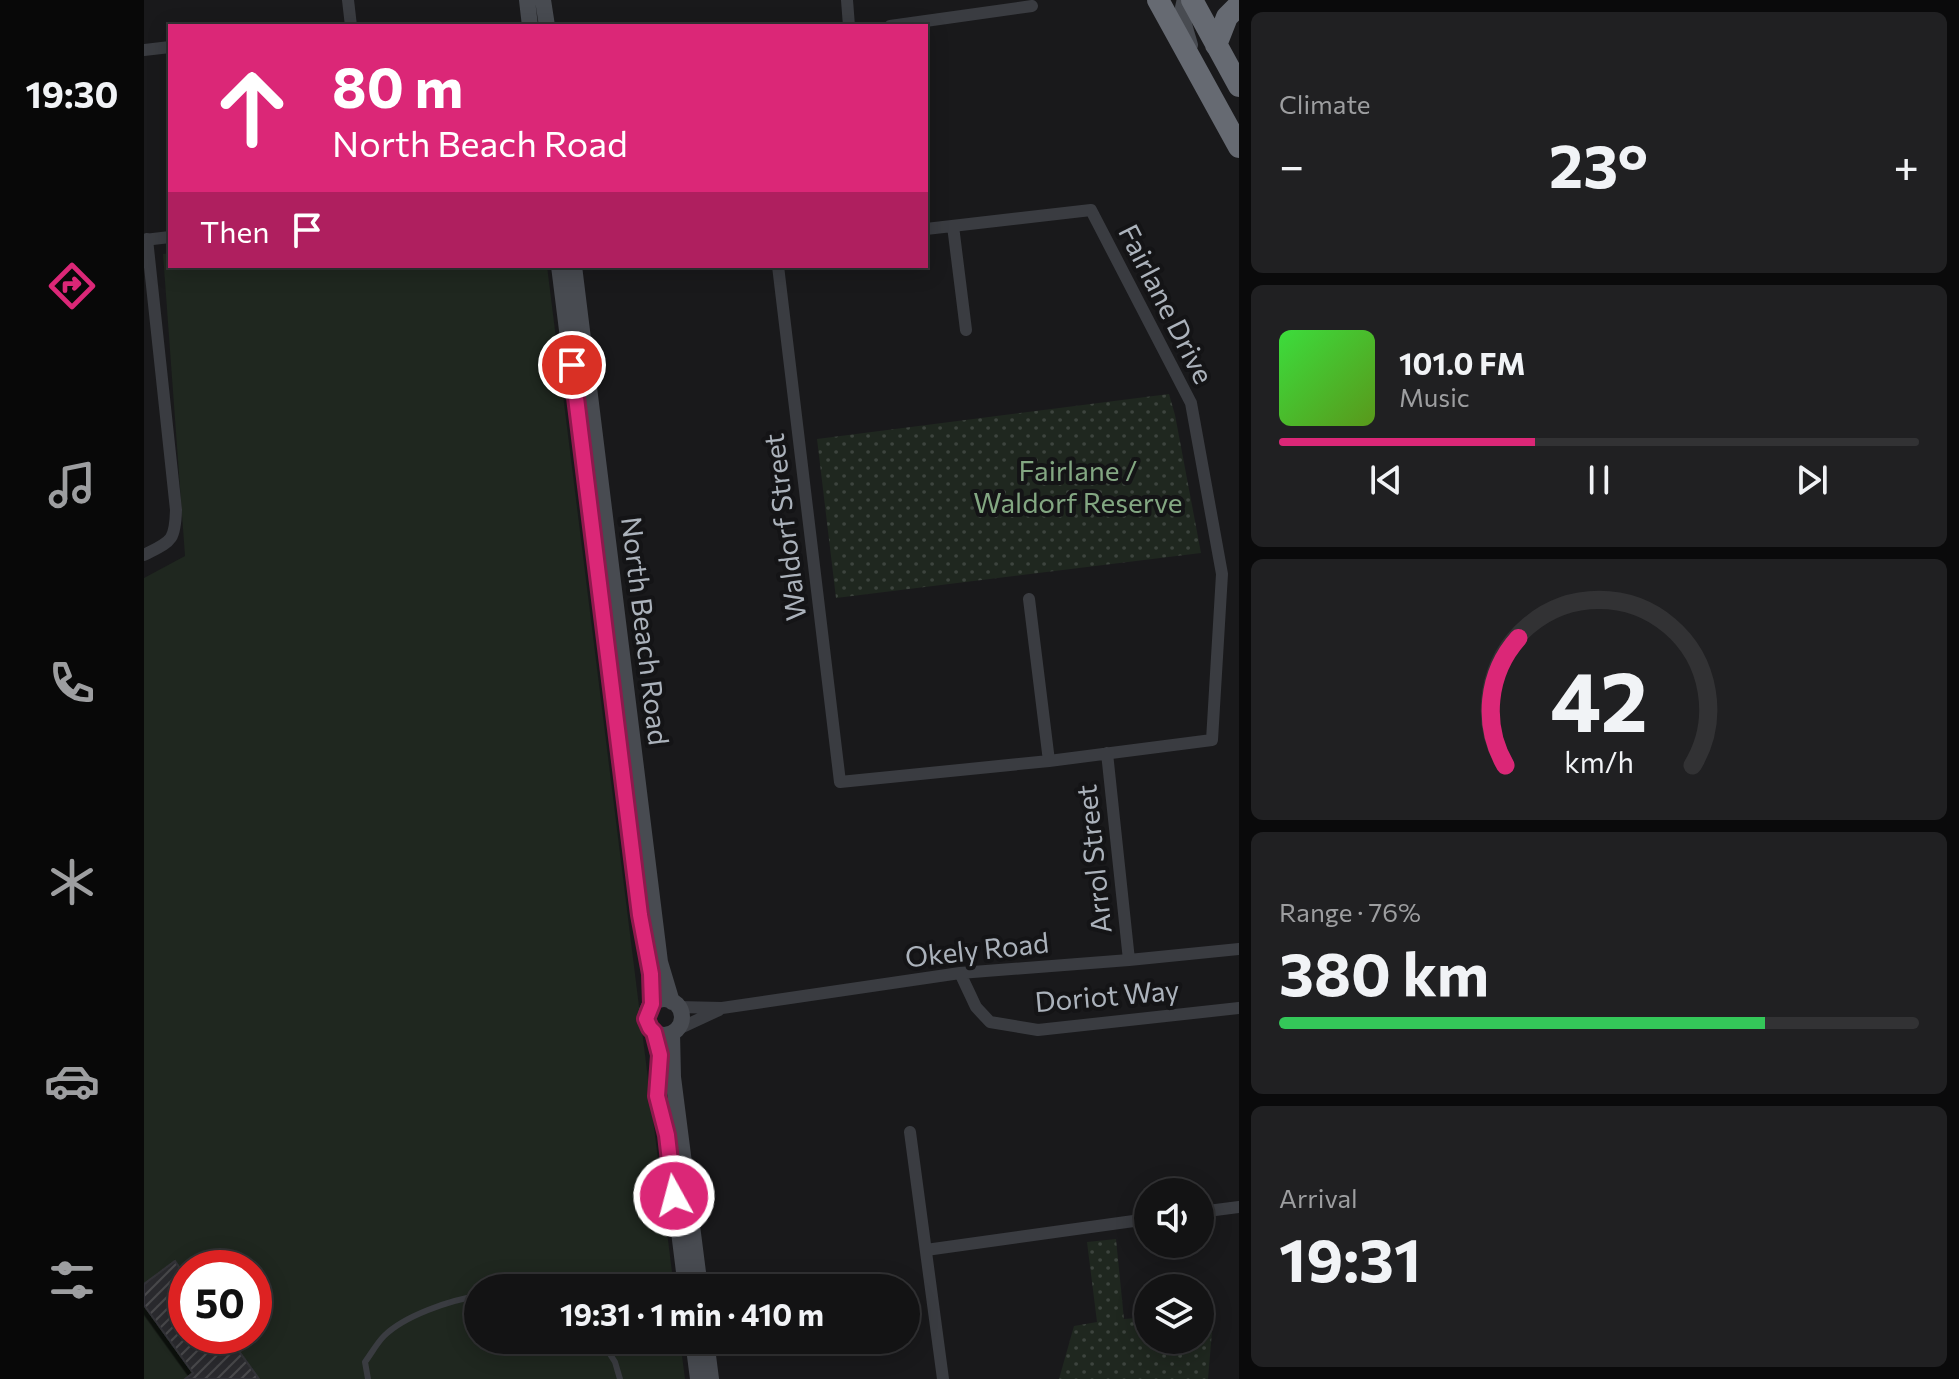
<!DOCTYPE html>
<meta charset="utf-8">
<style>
body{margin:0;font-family:Commissioner,sans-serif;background:#202022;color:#f1f3f6;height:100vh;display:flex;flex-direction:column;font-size:30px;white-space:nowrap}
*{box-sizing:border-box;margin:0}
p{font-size:26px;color:#9d9ea0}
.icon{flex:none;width:44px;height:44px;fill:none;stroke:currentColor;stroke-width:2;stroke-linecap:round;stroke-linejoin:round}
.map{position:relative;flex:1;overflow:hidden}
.panel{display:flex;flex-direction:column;gap:12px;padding:12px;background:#0a0a0b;width:720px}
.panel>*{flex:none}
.banner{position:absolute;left:24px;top:24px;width:760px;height:244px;border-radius:0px;box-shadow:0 4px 20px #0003,0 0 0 2px #323234;background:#db2777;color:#fff;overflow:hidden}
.controls{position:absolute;left:990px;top:1178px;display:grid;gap:16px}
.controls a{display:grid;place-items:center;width:80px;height:80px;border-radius:50%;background:#131314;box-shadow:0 4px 20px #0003,0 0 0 2px #323234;font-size:40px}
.speed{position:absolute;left:24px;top:1250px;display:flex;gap:16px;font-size:40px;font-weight:700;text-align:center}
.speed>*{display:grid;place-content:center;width:104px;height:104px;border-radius:50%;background:#131314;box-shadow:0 4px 20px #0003,0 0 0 2px #323234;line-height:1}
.speed .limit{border:12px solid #d22;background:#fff;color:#111}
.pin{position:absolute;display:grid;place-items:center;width:68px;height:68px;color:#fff;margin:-34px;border:4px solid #fff;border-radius:50%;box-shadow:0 2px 8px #0007}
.me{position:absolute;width:88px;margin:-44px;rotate:353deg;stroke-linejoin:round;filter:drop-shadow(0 0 6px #0008)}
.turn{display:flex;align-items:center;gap:28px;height:168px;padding:0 32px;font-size:36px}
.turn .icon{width:104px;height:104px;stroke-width:2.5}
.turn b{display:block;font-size:56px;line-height:68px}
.then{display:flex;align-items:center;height:76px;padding:0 32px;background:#0003;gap:16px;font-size:30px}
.big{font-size:60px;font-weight:700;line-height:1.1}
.panel .widget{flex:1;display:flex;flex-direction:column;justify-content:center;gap:12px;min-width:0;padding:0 28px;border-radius:12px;background:#202022}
.panel .dial{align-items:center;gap:0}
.dial svg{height:208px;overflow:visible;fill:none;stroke:#323234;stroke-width:7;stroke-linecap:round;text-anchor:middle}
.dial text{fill:#f1f3f6;stroke:none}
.song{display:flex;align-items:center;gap:24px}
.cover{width:96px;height:96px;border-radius:12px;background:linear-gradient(135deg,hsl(120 70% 55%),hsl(90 70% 35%))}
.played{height:8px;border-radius:4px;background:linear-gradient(90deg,#db2777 40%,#323234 40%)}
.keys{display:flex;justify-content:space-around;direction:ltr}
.heat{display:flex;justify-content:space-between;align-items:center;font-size:44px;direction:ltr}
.charge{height:12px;border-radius:6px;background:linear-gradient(90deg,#34c759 76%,#323234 0)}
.trip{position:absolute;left:320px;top:1274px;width:456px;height:80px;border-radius:40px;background:#131314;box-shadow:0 4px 20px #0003,0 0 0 2px #323234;font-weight:700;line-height:80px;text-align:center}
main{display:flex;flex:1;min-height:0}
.dock{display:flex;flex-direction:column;width:144px;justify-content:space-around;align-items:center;background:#080808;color:#9d9ea0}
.dock .icon{width:56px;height:56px}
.dock .current{color:#db2777}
.dock b{font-size:36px;color:#f1f3f6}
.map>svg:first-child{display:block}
</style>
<main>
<nav class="dock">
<b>19:30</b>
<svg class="icon current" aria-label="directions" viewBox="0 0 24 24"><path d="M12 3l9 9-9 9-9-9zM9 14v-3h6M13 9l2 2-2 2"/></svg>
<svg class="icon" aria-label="music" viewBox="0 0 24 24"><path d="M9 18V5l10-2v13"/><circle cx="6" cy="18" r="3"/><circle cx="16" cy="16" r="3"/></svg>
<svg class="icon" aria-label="phone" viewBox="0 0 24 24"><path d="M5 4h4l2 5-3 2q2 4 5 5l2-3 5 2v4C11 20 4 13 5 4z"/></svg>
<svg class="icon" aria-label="climate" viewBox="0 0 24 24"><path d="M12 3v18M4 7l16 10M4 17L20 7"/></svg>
<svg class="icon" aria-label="car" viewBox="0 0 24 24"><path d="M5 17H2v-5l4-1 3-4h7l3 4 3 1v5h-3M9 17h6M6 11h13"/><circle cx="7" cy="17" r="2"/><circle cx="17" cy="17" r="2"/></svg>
<svg class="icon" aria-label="filters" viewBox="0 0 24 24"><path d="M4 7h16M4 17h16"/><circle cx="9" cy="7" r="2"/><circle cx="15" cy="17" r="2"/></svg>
</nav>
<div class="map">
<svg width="1095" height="1379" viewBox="0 0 1095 1379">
<defs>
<pattern id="park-dots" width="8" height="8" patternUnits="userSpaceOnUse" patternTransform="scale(2)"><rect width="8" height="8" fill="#1f271f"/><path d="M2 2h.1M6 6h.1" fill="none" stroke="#3d443e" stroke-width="1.8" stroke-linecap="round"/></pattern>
<pattern id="building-hatch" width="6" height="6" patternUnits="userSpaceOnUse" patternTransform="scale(2)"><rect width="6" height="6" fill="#2c2c2f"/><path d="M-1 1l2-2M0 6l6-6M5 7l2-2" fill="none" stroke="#48484b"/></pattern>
<filter id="shadow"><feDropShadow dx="-3.5" dy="3.5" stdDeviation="0" flood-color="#0009"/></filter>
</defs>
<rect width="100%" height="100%" fill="#19191b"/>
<!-- green -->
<path fill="#1f271f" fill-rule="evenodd" d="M 26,253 L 26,266 L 403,266 L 530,1288 L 334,1288 L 334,1340 L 536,1340 L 541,1379 L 0,1379 L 0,578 L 41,556 L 19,254 ZM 42,1268 L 110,1268 L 110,1336 L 42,1336 Z"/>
<!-- park -->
<path fill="url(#park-dots)" d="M 1025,394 L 1031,415 L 1057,553 L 692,598 L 673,439 Z
M 972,1239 L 980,1319 L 1004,1317 L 1004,1340 L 1056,1340 L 1056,1310 L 1070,1308 L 1064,1379 L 915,1379 L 930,1326 L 953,1322 L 943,1242 Z"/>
<!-- building -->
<path fill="url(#building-hatch)" stroke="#333337" stroke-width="2" filter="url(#shadow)" d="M 31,1261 L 42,1277 L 42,1336 L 84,1336 L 115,1379 L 41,1379 L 49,1373 L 0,1305 L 0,1284 Z"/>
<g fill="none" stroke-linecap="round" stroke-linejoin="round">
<!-- lane -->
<path stroke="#3a3c41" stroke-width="6" d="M 457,1340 L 471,1362 L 476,1379
M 224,1379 L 221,1362 C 227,1354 233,1343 240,1336 C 260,1316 306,1300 334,1296"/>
<!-- street -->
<path stroke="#3a3c41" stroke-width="12" d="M 204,0 L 207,26
M 703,0 L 705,26
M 746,26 L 888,6
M 0,50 L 26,47
M 809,226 L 822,330
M 0,240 L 26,237
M 634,266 L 696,782 L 905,761 L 1068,740 L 1078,574 L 1047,403 L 947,210 L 782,229
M 0,555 C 27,541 31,542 32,510 L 3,239
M 885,599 L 905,761
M 963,753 L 985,960
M 816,973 L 832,1007 L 846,1022 L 894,1030 L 1095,1008
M 534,1007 L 578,1008 L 816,973 L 985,960 L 1095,949
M 534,1029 L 575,1010
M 766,1132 L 799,1379
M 1056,1212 L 1095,1207
M 782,1250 L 1004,1219"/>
<!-- secondary -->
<path stroke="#484b51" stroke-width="16" d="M 383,0 L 386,26
M 399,0 L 403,26
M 1041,0 C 1035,15 1042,30 1046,45
M 415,266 L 496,915 L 507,974 L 508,1004
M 430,266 L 516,962 L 528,1002
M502 1017a18 18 0 1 1 36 0a18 18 0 1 1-36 0Z
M 510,1032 L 516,1055 L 513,1096 L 523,1135 L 542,1288
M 528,1033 L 529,1077 L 556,1288
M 549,1340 L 554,1379
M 562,1340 L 567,1379"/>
<!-- highway -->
<path stroke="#666a72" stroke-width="22" d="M 1014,0 L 1095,147
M 1048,0 L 1095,86
M 1072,45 L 1083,17 L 1095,5"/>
</g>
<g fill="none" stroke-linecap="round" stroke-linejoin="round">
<defs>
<path id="route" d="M 428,365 L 496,915 L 507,974 L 508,1004 L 502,1019 L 506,1028 L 510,1032 L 516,1055 L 513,1096 L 523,1135 L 530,1196"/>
</defs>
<!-- route casing -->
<use href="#route" stroke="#8e194d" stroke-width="20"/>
<!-- route -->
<use href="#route" stroke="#db2777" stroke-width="14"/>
</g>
<g text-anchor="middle" stroke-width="8" stroke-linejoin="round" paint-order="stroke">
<!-- street labels -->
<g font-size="28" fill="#abb2bb" stroke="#141416">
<text transform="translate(1022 304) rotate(63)" y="10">Fairlane Drive</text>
<text transform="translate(641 527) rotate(-97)" y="10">Waldorf Street</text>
<text transform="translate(501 631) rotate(83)" y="10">North Beach Road</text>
<text transform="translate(950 859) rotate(-96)" y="10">Arrol Street</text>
<text transform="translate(833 950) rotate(-6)" y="10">Okely Road</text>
<text transform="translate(963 996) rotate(-5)" y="10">Doriot Way</text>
</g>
<!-- park labels -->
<g font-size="28" fill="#83a782" stroke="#141416">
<text x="934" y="481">Fairlane /<tspan x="934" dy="32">Waldorf Reserve</tspan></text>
</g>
</g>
</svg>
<div class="controls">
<a><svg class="icon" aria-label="sound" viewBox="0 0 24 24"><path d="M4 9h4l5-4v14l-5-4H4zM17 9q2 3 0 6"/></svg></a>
<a><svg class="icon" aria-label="layers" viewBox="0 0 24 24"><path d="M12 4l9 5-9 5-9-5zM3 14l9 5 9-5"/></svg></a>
</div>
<div class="speed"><div class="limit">50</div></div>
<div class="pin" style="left:428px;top:365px;background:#d93025"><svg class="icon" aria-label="arrive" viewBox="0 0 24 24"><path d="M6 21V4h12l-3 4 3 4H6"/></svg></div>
<svg class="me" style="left:530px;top:1196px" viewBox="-20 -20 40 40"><circle r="17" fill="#db2777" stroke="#fff" stroke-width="3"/><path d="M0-11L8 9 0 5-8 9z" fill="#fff"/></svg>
<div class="trip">19:31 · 1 min · 410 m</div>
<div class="banner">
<div class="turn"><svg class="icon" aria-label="ahead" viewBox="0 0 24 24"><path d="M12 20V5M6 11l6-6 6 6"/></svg><div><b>80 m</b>North Beach Road</div></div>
<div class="then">Then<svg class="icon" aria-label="arrive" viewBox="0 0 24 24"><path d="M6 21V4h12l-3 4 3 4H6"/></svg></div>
</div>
</div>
<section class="panel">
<div class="widget"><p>Climate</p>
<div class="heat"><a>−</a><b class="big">23°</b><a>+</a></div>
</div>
<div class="widget">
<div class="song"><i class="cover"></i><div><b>101.0 FM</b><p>Music</p></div></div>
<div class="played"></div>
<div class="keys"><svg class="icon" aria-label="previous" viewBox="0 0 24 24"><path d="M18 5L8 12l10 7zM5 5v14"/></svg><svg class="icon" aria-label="pause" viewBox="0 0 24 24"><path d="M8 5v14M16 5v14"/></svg><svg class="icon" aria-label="next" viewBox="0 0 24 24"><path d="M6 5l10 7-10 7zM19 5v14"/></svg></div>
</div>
<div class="widget dial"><svg viewBox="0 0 100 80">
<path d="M14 69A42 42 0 1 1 86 69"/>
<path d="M14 69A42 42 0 0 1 19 20" stroke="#db2777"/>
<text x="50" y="56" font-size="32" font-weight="700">42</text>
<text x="50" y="72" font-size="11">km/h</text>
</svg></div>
<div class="widget"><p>Range · 76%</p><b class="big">380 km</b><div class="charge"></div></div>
<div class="widget"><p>Arrival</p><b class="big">19:31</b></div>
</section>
</main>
